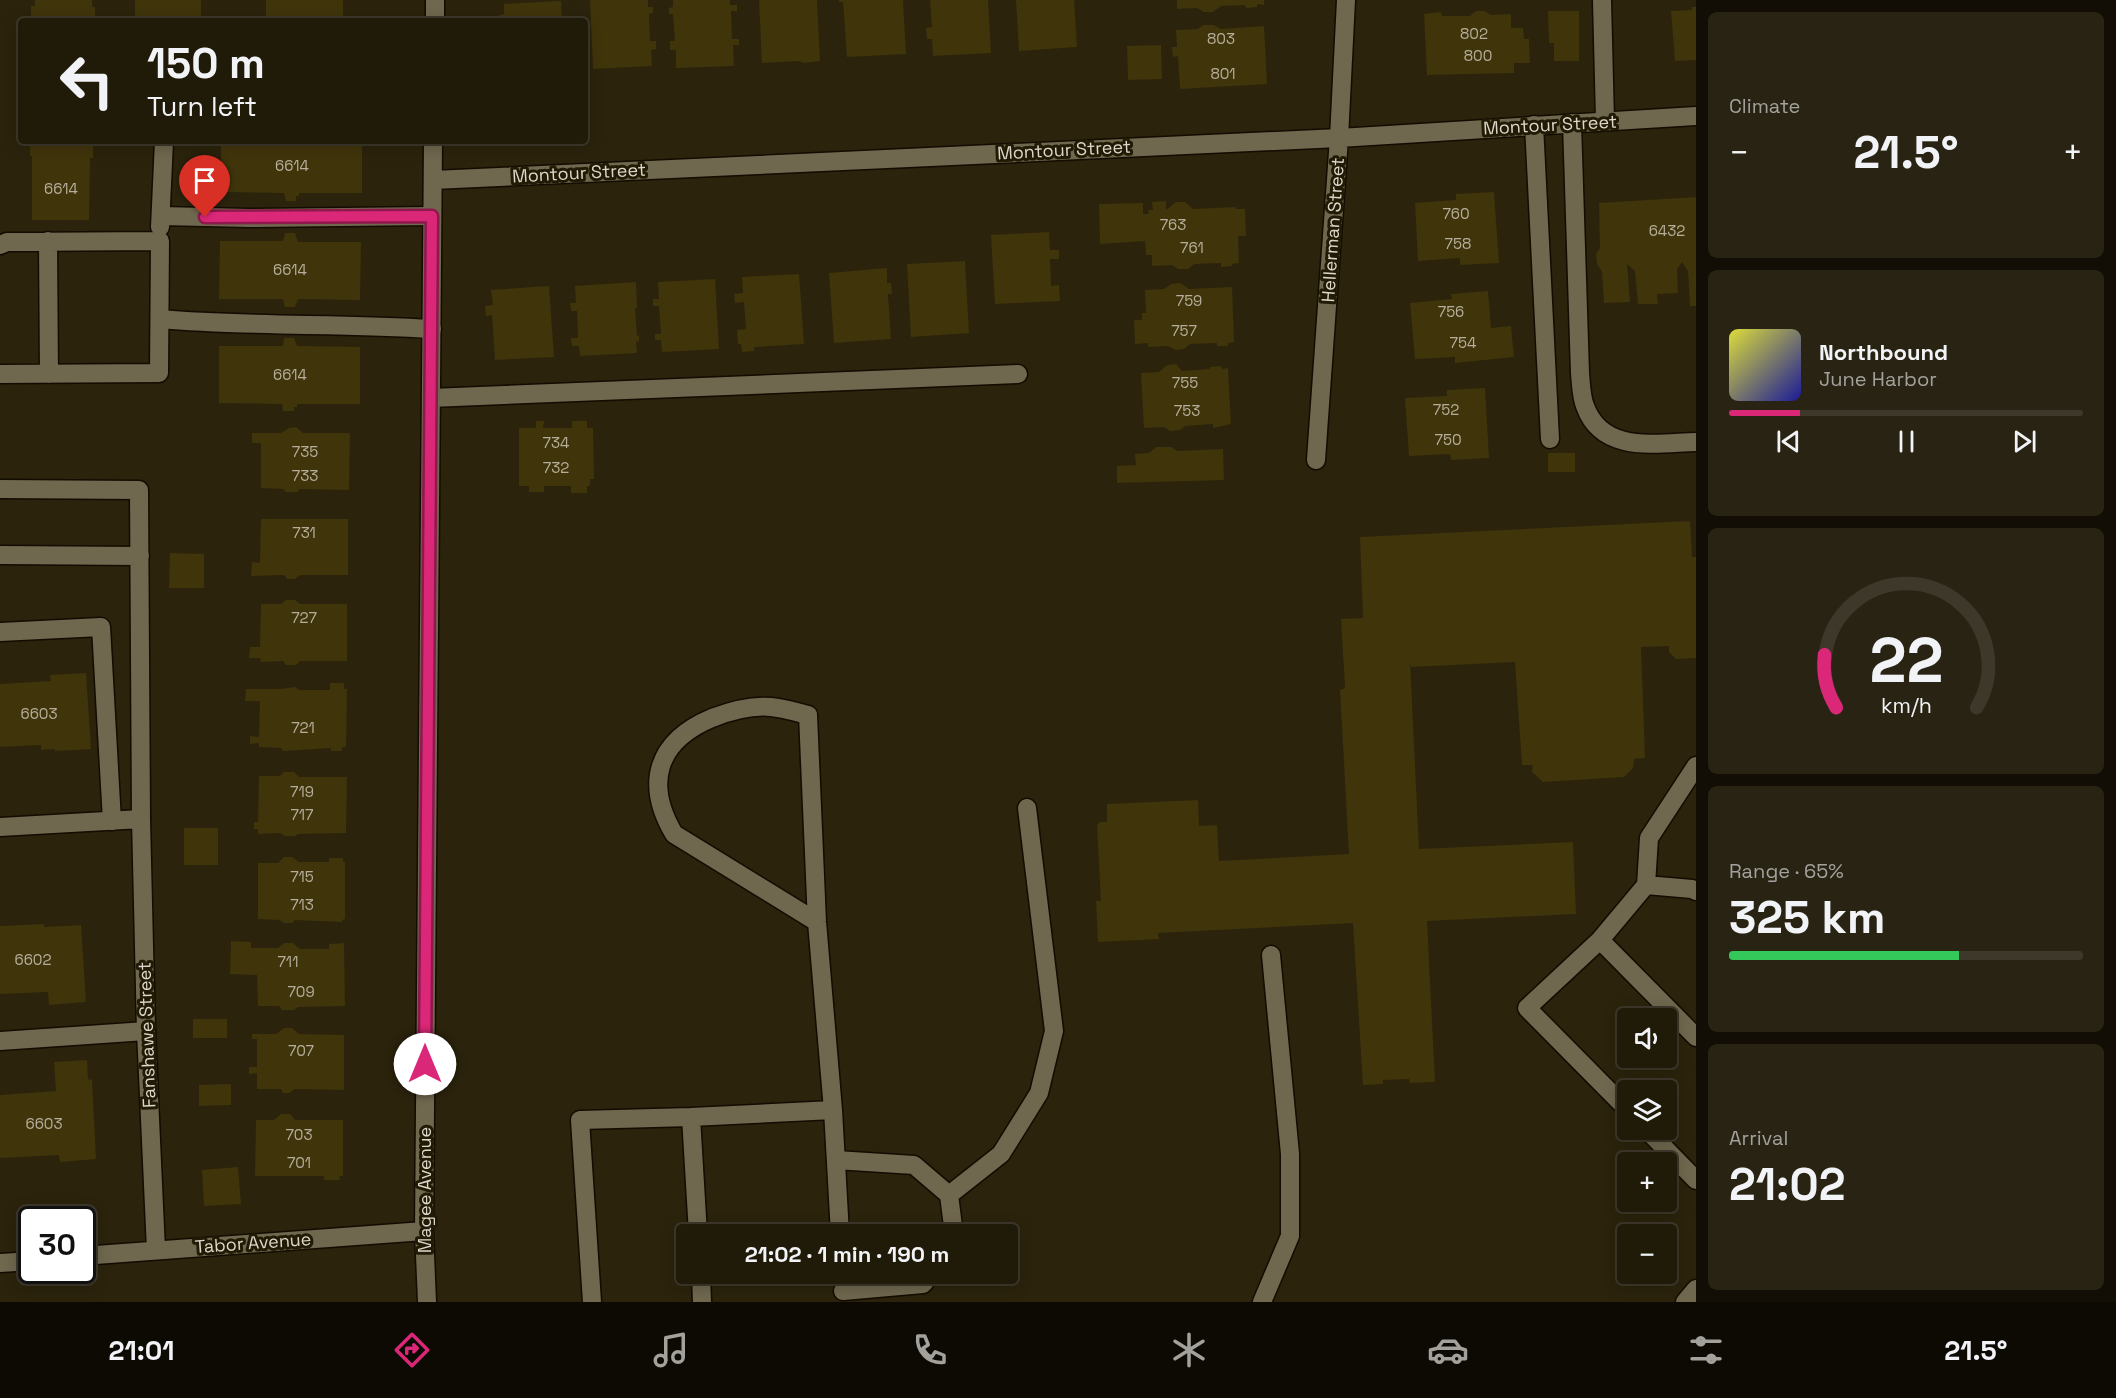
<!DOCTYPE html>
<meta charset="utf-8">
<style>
body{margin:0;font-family:"Space Grotesk",sans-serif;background:#282312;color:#f1f3f6;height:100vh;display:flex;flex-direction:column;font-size:22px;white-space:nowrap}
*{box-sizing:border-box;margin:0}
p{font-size:20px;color:#a2a19c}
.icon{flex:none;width:33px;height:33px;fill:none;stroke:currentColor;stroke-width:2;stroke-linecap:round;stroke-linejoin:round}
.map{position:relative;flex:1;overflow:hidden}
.sheet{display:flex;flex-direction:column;gap:12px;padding:12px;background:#120e05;width:420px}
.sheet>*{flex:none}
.banner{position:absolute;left:18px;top:18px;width:570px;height:126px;border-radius:6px;box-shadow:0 3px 15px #0003,0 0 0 2px #3d382a;background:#201a09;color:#f1f3f6;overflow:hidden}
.buttons{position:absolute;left:1617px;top:1008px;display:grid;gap:12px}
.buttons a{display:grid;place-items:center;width:60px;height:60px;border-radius:6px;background:#201a09;box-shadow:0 3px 15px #0003,0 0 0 2px #3d382a;font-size:30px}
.speed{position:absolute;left:18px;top:1206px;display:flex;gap:12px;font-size:30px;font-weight:700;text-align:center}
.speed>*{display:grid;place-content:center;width:78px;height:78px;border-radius:50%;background:#201a09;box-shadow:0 3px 15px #0003,0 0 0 2px #3d382a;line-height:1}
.speed .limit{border:3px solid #111;border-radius:9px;background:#fff;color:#111}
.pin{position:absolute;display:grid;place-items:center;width:51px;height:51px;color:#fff;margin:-62px -26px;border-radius:50% 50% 50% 0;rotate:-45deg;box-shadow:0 0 6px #0007}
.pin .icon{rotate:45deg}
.me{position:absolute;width:66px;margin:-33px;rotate:0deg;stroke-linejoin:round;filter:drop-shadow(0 0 4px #0008)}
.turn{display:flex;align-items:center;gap:21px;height:126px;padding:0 30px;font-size:27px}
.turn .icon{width:78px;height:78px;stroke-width:2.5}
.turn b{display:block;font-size:42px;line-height:51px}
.big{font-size:45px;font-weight:700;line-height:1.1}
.sheet .card{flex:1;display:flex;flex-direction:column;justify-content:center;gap:9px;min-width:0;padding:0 21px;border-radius:9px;background:#282312}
.sheet .dial{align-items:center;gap:0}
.dial svg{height:156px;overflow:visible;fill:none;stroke:#3d382a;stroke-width:7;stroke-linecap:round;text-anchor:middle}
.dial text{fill:#f1f3f6;stroke:none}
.song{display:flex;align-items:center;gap:18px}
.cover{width:72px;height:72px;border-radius:9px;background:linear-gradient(135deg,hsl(60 70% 55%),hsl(240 70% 35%))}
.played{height:6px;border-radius:3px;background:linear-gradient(90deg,#db2777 20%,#3d382a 20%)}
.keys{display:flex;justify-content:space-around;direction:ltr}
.heat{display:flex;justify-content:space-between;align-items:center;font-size:33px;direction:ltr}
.charge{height:9px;border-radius:4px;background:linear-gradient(90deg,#34c759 65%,#3d382a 0)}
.trip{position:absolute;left:676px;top:1224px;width:342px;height:60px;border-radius:6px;background:#201a09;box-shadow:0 3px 15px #0003,0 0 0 2px #3d382a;font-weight:700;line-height:60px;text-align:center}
.dock{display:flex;height:96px;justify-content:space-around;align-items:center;background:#0d0a04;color:#a2a19c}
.dock .icon{width:42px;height:42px}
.dock .active{color:#db2777}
.dock b{font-size:27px;color:#f1f3f6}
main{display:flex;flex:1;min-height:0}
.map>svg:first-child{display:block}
</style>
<main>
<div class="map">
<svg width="1696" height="1302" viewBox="0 0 1696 1302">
<rect width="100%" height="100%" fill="#2b230c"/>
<!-- building -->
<path fill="#40340b" d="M 35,0 L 92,0 L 92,7 L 95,7 L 95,21 L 31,21 L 31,6 L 35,6 Z
M 135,0 L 201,0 L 201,21 L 135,21 Z
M 266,0 L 343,0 L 343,21 L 266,21 Z
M 590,0 L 648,0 L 648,7 L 653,7 L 653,13 L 649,14 L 650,41 L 656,41 L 656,49 L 651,50 L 652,66 L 593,69 Z
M 673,0 L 730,0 L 730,5 L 737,5 L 737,11 L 731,11 L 732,39 L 739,39 L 739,45 L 733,45 L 734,66 L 676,68 L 676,50 L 670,50 L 670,41 L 675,41 L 673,14 L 669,14 L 669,8 L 673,7 Z
M 759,0 L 817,0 L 820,61 L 803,63 L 800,61 L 762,63 Z
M 839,0 L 903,0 L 906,54 L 847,57 L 843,2 L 839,2 Z
M 930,0 L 988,0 L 991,53 L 933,56 L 932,39 L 927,39 L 926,28 L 932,27 Z
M 1016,0 L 1074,0 L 1077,47 L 1019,51 Z
M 1177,0 L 1264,0 L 1264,5 L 1257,4 L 1257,7 L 1246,8 L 1245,5 L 1221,6 L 1213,12 L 1204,12 L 1197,8 L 1177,9 Z
M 561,1 L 562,21 L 499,21 L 499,15 L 504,14 L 504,4 Z
M 1692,7 L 1696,7 L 1696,60 L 1675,61 L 1671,11 L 1692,10 Z
M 1476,11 L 1485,11 L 1491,15 L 1511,14 L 1511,28 L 1523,28 L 1524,39 L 1529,39 L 1530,63 L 1514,63 L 1514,73 L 1427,75 L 1424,14 L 1441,12 L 1442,16 L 1470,16 Z
M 1548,11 L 1579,11 L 1579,61 L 1554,61 L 1554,43 L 1549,43 Z
M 1203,25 L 1214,25 L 1221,29 L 1264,26 L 1267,84 L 1180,89 L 1178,56 L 1173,57 L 1172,47 L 1177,47 L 1176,30 L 1198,29 Z
M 1161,45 L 1162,79 L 1128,80 L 1127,46 Z
M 91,141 L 93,143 L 93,158 L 90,158 L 89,220 L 32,220 L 32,156 L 30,156 L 30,142 Z
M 221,141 L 362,141 L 362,193 L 299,193 L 299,196 L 296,196 L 296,201 L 286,201 L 284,193 L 221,192 Z
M 1494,192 L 1499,263 L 1460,265 L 1460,258 L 1418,261 L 1415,203 L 1456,200 L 1456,194 Z
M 1696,197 L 1696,306 L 1690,306 L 1688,271 L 1682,262 L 1677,269 L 1678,293 L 1657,294 L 1658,304 L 1638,304 L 1635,271 L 1627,264 L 1630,302 L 1604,303 L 1602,272 L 1597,264 L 1596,254 L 1600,248 L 1599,203 Z
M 1166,201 L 1166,210 L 1176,202 L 1185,202 L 1193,209 L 1236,207 L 1236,209 L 1245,209 L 1246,236 L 1238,236 L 1239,263 L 1232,264 L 1232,266 L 1221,267 L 1221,263 L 1194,264 L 1188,269 L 1178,269 L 1172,265 L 1152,266 L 1152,255 L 1146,255 L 1145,241 L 1100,244 L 1099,204 L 1143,203 L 1143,214 L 1149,214 L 1148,210 L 1153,210 L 1152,202 Z
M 1049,232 L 1050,250 L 1059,250 L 1059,259 L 1050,259 L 1051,286 L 1059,285 L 1060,301 L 995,304 L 991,235 Z
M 285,233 L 295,233 L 298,242 L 361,242 L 360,300 L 298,299 L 295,307 L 285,307 L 283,299 L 219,299 L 220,241 L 283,241 Z
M 965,261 L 969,333 L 911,337 L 907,264 Z
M 887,268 L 887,283 L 891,283 L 892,294 L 888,294 L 891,339 L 834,343 L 829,273 Z
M 799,274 L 804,344 L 754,347 L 754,351 L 742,352 L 741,344 L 738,344 L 737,330 L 746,329 L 744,302 L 735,303 L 734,294 L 743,293 L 742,277 Z
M 715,279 L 719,349 L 662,352 L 661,340 L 655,340 L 655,334 L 661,334 L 659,306 L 653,306 L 653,299 L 659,299 L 658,282 Z
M 636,282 L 637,308 L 635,308 L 637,336 L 639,335 L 639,342 L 636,341 L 637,353 L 580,356 L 579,346 L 572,346 L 571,338 L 578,338 L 577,311 L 571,311 L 570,303 L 576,303 L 575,286 Z
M 1180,283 L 1189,289 L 1232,287 L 1234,342 L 1228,343 L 1228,346 L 1217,346 L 1217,343 L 1190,344 L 1184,349 L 1176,350 L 1168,346 L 1148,347 L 1148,343 L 1135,344 L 1134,320 L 1142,320 L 1142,313 L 1146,313 L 1145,290 L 1164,289 L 1171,284 Z
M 549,286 L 554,357 L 495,360 L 492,315 L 486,316 L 485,306 L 493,305 L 491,290 Z
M 1488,291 L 1491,328 L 1511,326 L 1514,357 L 1455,363 L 1455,357 L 1415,359 L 1410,303 L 1452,299 L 1451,294 Z
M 284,338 L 294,338 L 297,346 L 360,347 L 360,404 L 297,404 L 297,407 L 294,407 L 294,411 L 283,411 L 282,404 L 219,403 L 219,346 L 283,346 Z
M 1176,364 L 1182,371 L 1210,369 L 1210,367 L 1221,366 L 1222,369 L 1228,368 L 1231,424 L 1213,428 L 1213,424 L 1185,426 L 1180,430 L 1170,431 L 1164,427 L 1144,428 L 1141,373 L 1159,372 L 1167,365 Z
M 1485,388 L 1489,458 L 1451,460 L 1450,454 L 1409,456 L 1405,398 L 1447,396 L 1447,390 Z
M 536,421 L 544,421 L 543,428 L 572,428 L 572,421 L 587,421 L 587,428 L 593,428 L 594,479 L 590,479 L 590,486 L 587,486 L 587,493 L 571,493 L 571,486 L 544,486 L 544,492 L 529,492 L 529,486 L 519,486 L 519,428 L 536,428 Z
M 296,427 L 303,433 L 350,433 L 349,490 L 300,489 L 297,492 L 286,492 L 283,489 L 261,488 L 261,443 L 252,443 L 252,433 L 281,433 L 289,428 Z
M 1156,447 L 1171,447 L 1177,451 L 1223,449 L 1224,480 L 1117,483 L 1117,466 L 1136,465 L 1135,454 L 1149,453 Z
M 1548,453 L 1575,453 L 1575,472 L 1548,472 Z
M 261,519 L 348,519 L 348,575 L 300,575 L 295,579 L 287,579 L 284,575 L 251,576 L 252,562 L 260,563 Z
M 1690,521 L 1692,557 L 1696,557 L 1696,658 L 1676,659 L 1669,652 L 1669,646 L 1641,647 L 1645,758 L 1634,759 L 1633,768 L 1624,777 L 1543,782 L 1532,772 L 1533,765 L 1522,765 L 1515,662 L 1411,667 L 1410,660 L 1419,849 L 1573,842 L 1576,914 L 1427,921 L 1435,1082 L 1410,1083 L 1409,1079 L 1383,1080 L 1383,1084 L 1363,1085 L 1353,923 L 1158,933 L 1159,939 L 1098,942 L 1096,901 L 1101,901 L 1097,825 L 1100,822 L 1107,822 L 1107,804 L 1198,800 L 1199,826 L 1217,825 L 1219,861 L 1349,854 L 1340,690 L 1345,688 L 1341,619 L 1363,618 L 1360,537 Z
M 170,553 L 204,554 L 204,588 L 169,588 Z
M 286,600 L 295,600 L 300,604 L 347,604 L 347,661 L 300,661 L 296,665 L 286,665 L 283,661 L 261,662 L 260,658 L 249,658 L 250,647 L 260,647 L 261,604 L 281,604 Z
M 86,673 L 91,749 L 55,751 L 55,749 L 41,750 L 41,745 L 0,747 L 0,684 L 51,681 L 50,675 Z
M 330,683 L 344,683 L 344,689 L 347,689 L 346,747 L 342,747 L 342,751 L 331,751 L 331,748 L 283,751 L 281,748 L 259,747 L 259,743 L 250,744 L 250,736 L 259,737 L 260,701 L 245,701 L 246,689 L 281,689 L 295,687 L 299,690 L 330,690 Z
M 284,772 L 294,772 L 299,777 L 347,777 L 346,833 L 298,834 L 295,836 L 285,836 L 280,833 L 258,834 L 258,829 L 254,829 L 254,822 L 258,822 L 259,776 L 280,776 Z
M 184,828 L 218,828 L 218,865 L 184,865 Z
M 284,857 L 292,857 L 299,862 L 329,862 L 329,858 L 343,858 L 343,862 L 345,862 L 345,919 L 342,920 L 342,922 L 295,920 L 292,923 L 284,923 L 280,920 L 258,919 L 258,863 L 278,863 Z
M 44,924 L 44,927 L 81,925 L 86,1002 L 49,1005 L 48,992 L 0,994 L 0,926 Z
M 231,941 L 251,942 L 251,948 L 278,948 L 284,943 L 293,943 L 300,949 L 329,949 L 329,944 L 344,943 L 345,1006 L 298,1007 L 294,1010 L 282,1010 L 279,1006 L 258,1006 L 257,975 L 230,974 Z
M 193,1019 L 227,1019 L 227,1038 L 193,1038 Z
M 284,1028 L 292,1028 L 299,1034 L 344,1035 L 344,1090 L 295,1089 L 289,1093 L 283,1093 L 281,1089 L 257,1089 L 257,1073 L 249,1074 L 249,1067 L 257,1067 L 257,1039 L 252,1039 L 252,1034 L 276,1034 Z
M 87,1060 L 88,1080 L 92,1079 L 96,1159 L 60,1162 L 59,1155 L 0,1158 L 0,1095 L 56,1091 L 54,1062 Z
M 231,1084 L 231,1105 L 199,1106 L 199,1085 Z
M 281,1114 L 290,1114 L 295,1120 L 343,1120 L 343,1176 L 339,1176 L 340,1180 L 324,1180 L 324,1176 L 255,1176 L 256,1120 L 274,1120 Z
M 238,1167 L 241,1204 L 204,1206 L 202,1170 Z"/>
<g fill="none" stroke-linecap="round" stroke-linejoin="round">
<defs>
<path id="lane" d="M 1602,0 L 1605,121
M 1572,123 L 1580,373 C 1581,383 1581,396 1585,406 C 1602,454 1656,443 1696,442
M 1534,125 L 1550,439
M 161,216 L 249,218 L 432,216
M 160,227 L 164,141
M 48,241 L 49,374
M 0,245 L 7,242 L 160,241 L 159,373 L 0,374
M 160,319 C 250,327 341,323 432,329
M 431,398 L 1018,374
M 0,489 L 139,490 L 141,819
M 0,555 L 140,556
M 0,632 L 101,627 L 112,821
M 1646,885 L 1692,889 L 1696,891
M 817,922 L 674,834 C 644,783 657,741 712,718 C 730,711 751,705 771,707 C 783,708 796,712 808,715 L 817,922 L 833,1110
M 1600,940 L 1696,1037
M 0,1041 L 146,1031
M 1628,1110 L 1527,1008 L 1600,940 L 1646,885 L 1649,838 L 1696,766
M 691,1117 L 833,1110 L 840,1234
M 1647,1130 L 1696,1180
M 836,1160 L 914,1165 L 949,1195 L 954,1234
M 949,1195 L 1001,1154 L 1039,1093 L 1054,1031 L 1027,808
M 701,1274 L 702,1302
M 843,1291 L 923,1284 L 931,1274
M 592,1302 L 580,1120 L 691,1117 L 698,1234
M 1262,1302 L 1290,1236 L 1290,1154 L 1271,955
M 1685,1302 L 1696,1289"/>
<path id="street" d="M 435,21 L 435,0
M 433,180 L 1339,138 L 1696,116
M 1316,460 L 1339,138 L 1346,0
M 0,827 L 141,819 L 146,1031 L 156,1250
M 82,1256 L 424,1231
M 0,1263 L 32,1261
M 427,1302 L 424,1231 L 433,141"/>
</defs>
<!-- lane casing -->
<use href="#lane" stroke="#130c00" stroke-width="21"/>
<!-- street casing -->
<use href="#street" stroke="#130c00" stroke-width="21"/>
<!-- lane -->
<use href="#lane" stroke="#6f674e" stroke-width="18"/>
<!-- street -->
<use href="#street" stroke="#6f674e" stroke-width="18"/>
</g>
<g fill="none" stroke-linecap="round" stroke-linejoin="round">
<defs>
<path id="route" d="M 205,217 L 432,216 L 425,1064"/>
</defs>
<!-- route casing -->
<use href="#route" stroke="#8e194d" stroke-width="15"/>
<!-- route -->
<use href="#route" stroke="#db2777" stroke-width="10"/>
</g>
<g text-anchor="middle" stroke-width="6" stroke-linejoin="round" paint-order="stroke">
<!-- number labels -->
<g font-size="15" fill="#b5ae9a">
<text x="1474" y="39">802</text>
<text x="1221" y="44">803</text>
<text x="1478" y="61">800</text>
<text x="1223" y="79">801</text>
<text x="292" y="171">6614</text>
<text x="61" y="194">6614</text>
<text x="1456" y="219">760</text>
<text x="1173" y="230">763</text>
<text x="1667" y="236">6432</text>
<text x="1458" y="249">758</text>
<text x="1192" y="253">761</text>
<text x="290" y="275">6614</text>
<text x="1189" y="306">759</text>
<text x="1451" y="317">756</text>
<text x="1184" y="336">757</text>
<text x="1463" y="348">754</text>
<text x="290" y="380">6614</text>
<text x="1185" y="388">755</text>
<text x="1446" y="415">752</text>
<text x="1187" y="416">753</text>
<text x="1448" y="445">750</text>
<text x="556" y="448">734</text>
<text x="305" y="457">735</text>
<text x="556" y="473">732</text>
<text x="305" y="481">733</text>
<text x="304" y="538">731</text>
<text x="304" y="623">727</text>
<text x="39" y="719">6603</text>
<text x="303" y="733">721</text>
<text x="302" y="797">719</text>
<text x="302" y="820">717</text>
<text x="302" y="882">715</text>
<text x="302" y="910">713</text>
<text x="33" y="965">6602</text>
<text x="288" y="967">711</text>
<text x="301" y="997">709</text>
<text x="301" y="1056">707</text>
<text x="44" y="1129">6603</text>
<text x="299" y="1140">703</text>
<text x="299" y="1168">701</text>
</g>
<!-- street labels -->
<g font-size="18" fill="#dcd7ca" stroke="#211a04">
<text transform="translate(1550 125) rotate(-3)" y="6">Montour Street</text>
<text transform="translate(1064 150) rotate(-3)" y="6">Montour Street</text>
<text transform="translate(579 173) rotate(-3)" y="6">Montour Street</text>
<text transform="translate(1333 230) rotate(-86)" y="6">Hellerman Street</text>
<text transform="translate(147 1035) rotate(-92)" y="6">Fanshawe Street</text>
<text transform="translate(425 1190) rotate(-90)" y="6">Magee Avenue</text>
<text transform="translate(253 1243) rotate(-4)" y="6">Tabor Avenue</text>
</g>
</g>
</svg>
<div class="buttons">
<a><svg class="icon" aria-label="sound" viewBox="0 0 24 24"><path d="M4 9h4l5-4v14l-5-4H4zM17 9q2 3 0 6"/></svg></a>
<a><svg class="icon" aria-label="layers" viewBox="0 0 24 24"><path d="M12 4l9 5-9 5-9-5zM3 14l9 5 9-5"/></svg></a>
<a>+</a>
<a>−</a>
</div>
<div class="speed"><div class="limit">30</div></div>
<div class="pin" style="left:205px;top:217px;background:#d93025"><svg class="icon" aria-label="arrive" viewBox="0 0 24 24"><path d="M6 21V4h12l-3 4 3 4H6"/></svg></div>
<svg class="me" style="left:425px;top:1064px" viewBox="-20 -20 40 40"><circle r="19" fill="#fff"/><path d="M0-13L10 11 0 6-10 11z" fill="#db2777"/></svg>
<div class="trip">21:02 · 1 min · 190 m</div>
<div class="banner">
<div class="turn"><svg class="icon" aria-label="left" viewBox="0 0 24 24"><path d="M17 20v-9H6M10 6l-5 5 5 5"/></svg><div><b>150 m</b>Turn left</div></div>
</div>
</div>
<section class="sheet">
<div class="card"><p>Climate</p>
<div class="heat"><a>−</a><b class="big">21.5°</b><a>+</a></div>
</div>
<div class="card">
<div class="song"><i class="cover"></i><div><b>Northbound</b><p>June Harbor</p></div></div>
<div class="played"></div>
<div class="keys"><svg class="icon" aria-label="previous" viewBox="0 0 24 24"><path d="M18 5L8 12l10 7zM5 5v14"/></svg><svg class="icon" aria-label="pause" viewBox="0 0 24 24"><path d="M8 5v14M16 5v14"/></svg><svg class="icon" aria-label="next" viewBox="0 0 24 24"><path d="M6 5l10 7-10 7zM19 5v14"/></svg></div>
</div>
<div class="card dial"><svg viewBox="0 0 100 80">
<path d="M14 69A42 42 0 1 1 86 69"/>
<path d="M14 69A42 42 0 0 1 8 42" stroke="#db2777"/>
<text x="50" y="56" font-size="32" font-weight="700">22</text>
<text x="50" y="72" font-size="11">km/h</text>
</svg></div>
<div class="card"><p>Range · 65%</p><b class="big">325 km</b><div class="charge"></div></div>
<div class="card"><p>Arrival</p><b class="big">21:02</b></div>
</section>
</main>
<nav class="dock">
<b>21:01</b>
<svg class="icon active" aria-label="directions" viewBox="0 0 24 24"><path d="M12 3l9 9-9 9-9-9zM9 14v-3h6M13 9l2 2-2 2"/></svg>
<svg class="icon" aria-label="music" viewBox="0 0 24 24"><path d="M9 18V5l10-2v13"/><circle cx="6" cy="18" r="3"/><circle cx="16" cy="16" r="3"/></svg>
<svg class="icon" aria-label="phone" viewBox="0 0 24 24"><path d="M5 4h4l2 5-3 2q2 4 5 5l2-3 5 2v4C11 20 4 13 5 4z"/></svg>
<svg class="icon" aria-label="climate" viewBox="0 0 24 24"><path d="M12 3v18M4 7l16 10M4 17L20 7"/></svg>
<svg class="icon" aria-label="car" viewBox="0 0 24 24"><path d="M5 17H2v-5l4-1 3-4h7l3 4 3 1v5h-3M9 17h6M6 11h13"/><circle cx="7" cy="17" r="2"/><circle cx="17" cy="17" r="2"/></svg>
<svg class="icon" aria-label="filters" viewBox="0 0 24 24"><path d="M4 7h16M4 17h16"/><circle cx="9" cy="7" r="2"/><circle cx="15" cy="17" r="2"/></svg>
<b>21.5°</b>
</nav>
